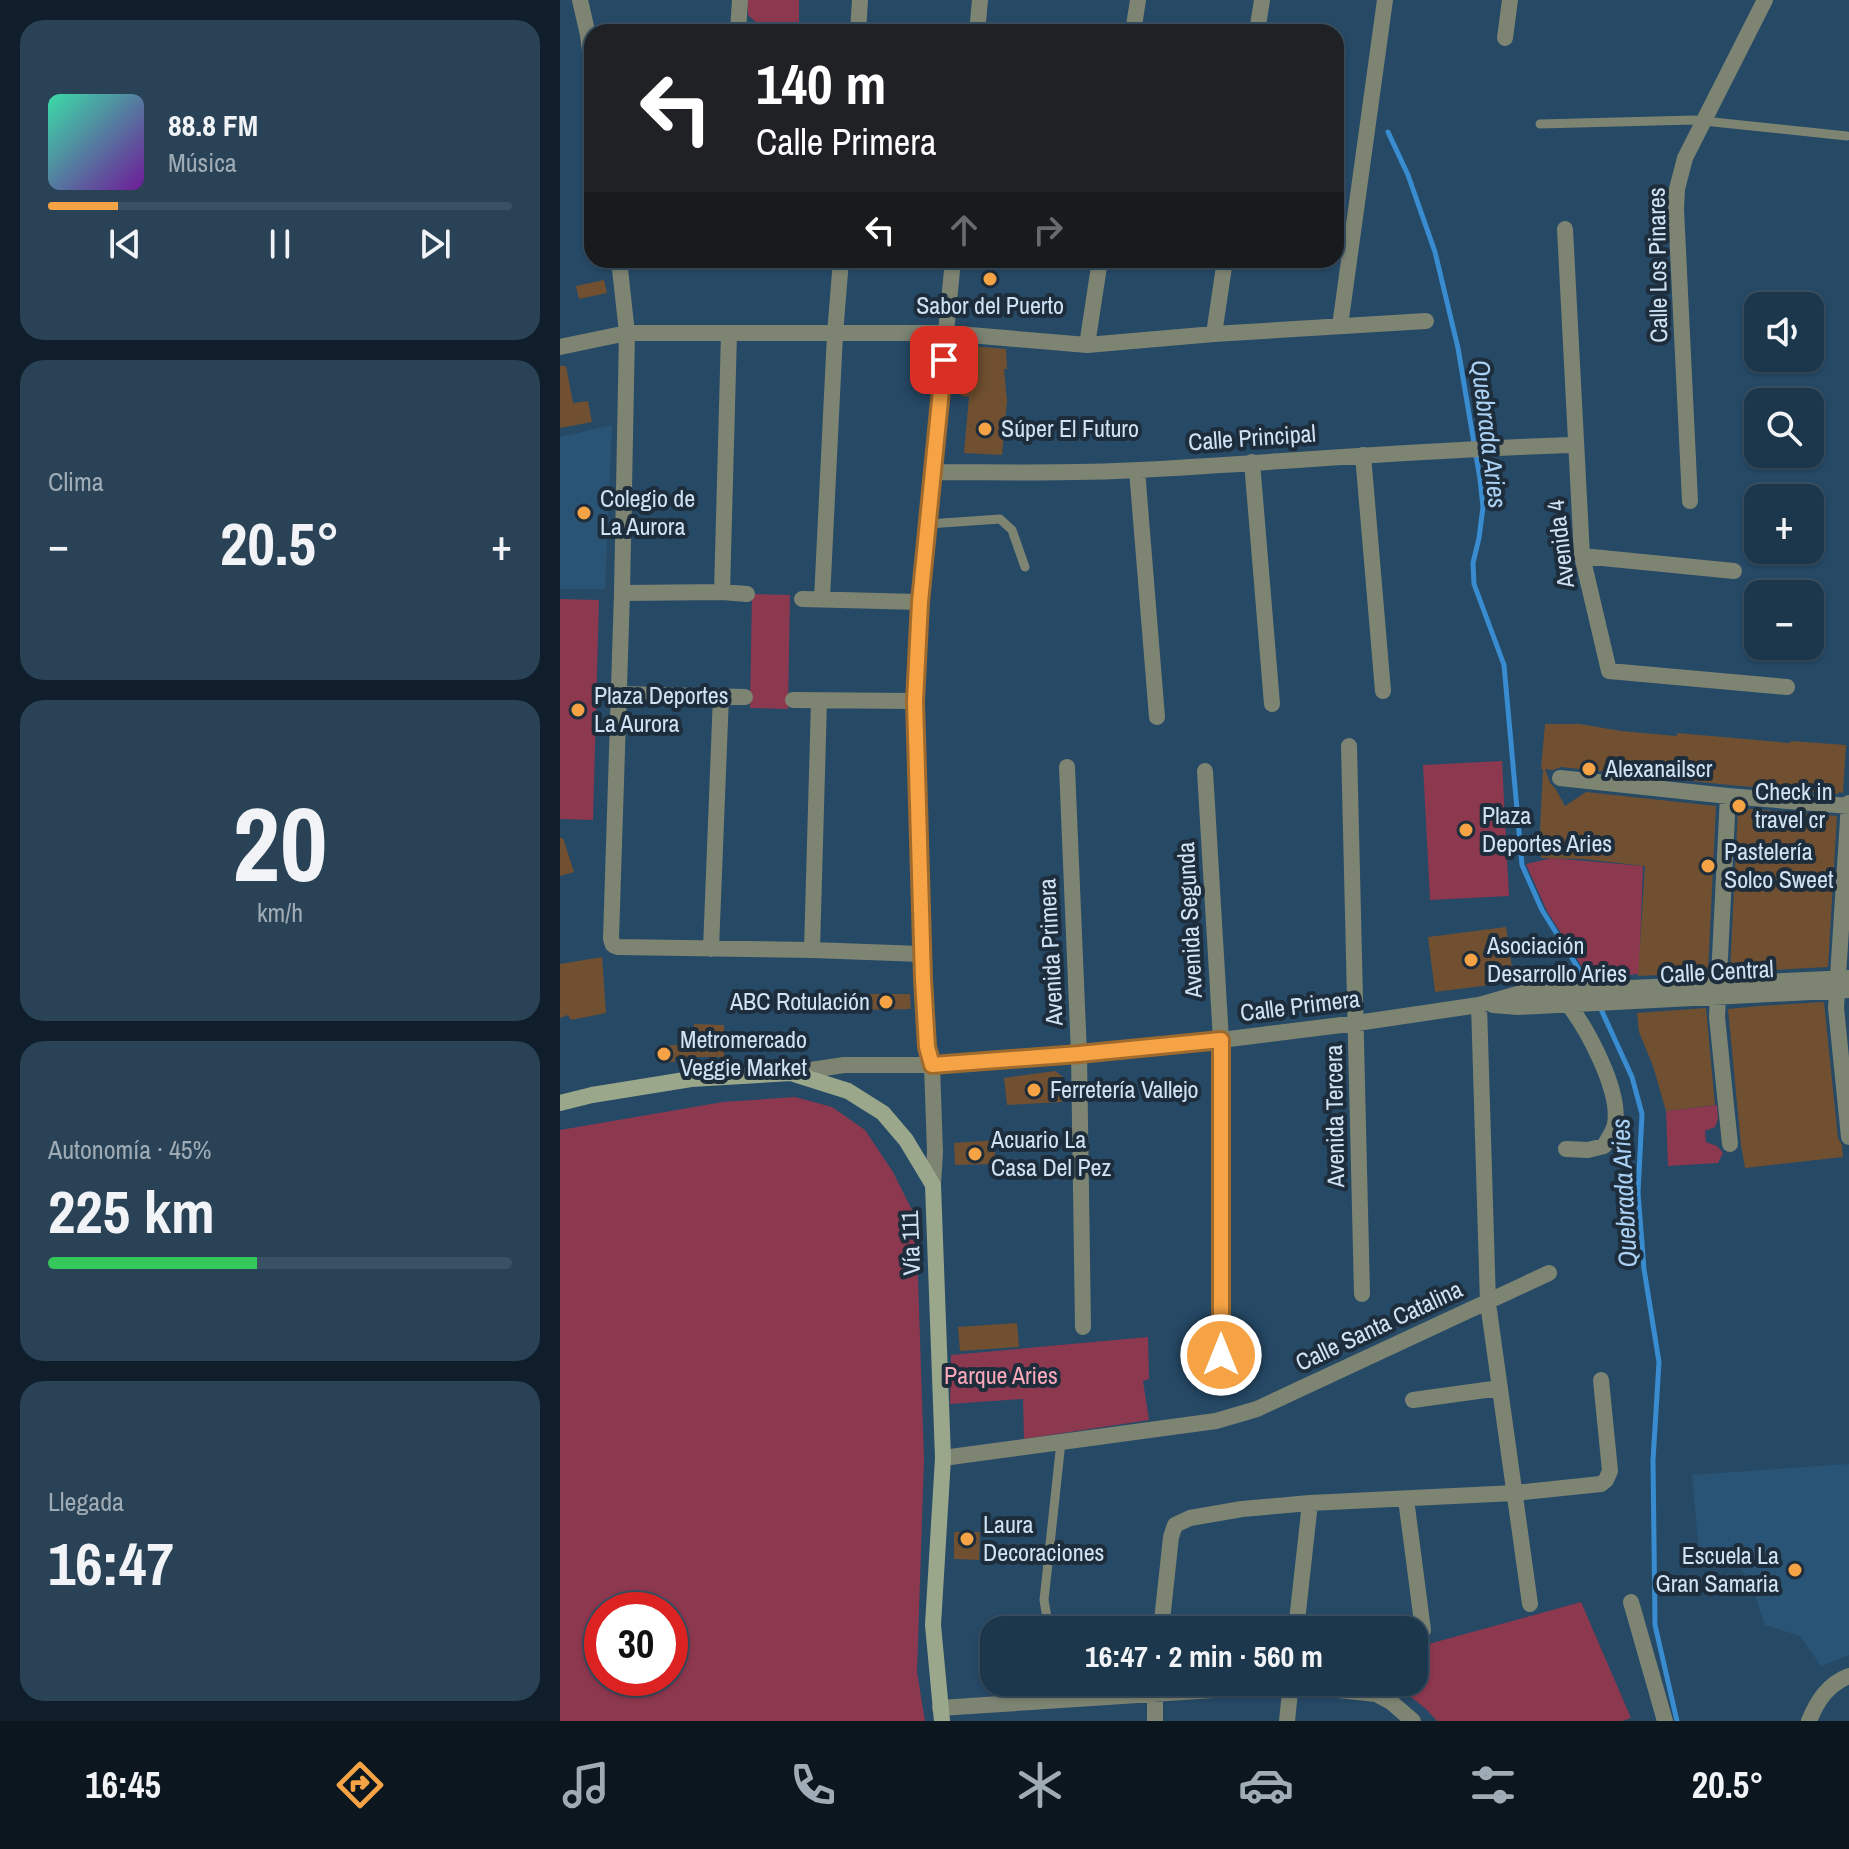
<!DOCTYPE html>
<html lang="es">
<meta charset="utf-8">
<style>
body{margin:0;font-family:"Archivo Narrow",sans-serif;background:#294256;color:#f1f3f6;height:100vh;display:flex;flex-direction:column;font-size:30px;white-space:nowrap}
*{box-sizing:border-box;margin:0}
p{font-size:26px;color:#a0acb5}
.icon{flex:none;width:44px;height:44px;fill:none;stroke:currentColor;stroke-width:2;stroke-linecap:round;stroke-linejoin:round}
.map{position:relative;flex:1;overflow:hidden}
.panel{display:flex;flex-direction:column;gap:20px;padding:20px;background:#0f1e2a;width:560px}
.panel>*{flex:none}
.top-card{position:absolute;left:24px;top:24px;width:760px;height:244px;border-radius:24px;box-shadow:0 2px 6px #0004,0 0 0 2px #3a5164;background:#202124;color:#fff;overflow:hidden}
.tools{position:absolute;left:1184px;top:292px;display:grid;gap:16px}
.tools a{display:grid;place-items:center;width:80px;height:80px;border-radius:16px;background:#1c374c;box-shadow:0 2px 6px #0004,0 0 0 2px #3a5164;font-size:40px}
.speed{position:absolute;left:24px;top:1592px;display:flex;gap:16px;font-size:40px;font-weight:700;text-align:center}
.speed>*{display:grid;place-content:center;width:104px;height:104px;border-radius:50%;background:#1c374c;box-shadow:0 2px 6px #0004,0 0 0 2px #3a5164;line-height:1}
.speed .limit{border:12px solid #d22;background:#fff;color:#111}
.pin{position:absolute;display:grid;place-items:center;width:68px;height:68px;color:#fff;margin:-34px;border-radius:16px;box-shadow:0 4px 12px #0006}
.me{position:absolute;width:88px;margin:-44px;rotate:0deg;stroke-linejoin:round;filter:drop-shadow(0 0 6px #0008)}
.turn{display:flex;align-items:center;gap:28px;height:168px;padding:0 40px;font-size:36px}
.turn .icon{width:104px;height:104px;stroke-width:2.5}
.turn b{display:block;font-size:56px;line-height:68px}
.lanes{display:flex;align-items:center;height:76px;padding:0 40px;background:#0003;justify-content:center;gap:40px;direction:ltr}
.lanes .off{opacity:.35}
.big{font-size:60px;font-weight:700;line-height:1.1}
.panel .tile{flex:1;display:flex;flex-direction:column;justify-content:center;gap:12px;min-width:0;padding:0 28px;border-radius:24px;background:#294256}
.panel .dial{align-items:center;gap:0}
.dial b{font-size:104px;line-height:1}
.song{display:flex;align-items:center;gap:24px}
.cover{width:96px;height:96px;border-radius:12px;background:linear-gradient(135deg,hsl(160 70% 55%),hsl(280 70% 35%))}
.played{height:8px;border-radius:4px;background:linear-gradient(90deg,#f5a345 15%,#3a5164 15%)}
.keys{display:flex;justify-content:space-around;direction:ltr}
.heat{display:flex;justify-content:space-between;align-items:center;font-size:44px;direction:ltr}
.charge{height:12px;border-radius:6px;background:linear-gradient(90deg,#34c759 45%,#3a5164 0)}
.trip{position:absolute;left:420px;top:1616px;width:448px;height:80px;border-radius:24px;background:#1c374c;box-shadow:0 2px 6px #0004,0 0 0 2px #3a5164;font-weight:700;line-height:80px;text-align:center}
.menu{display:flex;height:128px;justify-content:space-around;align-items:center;background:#0b161e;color:#a0acb5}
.menu .icon{width:56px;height:56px}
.menu .active{color:#f5a345}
.menu b{font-size:36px;color:#f1f3f6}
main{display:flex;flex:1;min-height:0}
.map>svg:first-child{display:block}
</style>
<main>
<section class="panel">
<div class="tile">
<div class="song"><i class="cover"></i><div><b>88.8 FM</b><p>Música</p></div></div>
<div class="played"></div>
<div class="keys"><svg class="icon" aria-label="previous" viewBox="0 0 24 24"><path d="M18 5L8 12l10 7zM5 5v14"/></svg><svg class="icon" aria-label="pause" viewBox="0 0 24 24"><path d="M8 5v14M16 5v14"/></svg><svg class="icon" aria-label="next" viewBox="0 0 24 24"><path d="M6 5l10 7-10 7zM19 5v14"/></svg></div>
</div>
<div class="tile"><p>Clima</p>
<div class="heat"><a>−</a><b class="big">20.5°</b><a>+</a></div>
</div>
<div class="tile dial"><b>20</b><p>km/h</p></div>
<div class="tile"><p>Autonomía · 45%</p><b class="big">225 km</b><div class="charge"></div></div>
<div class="tile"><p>Llegada</p><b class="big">16:47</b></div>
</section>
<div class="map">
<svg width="1289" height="1721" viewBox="0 0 1289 1721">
<rect width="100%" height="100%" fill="#264966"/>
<!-- built -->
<path fill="#2a5476" d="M 52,425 L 45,589 L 0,589 L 0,437 Z
M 1289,1464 L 1289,1655 L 1261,1666 L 1240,1636 L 1205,1625 L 1190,1579 L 1172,1561 L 1139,1553 L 1132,1475 Z"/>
<!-- green -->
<path fill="#8c384f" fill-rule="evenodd" d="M 187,0 L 239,0 L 239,22 L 197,23 L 188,15 Z
M 192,594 L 230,595 L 228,709 L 190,708 Z
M 0,599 L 39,600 L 33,820 L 0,819 Z
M 942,761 L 949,896 L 870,900 L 863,765 Z
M 992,858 L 1083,866 L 1079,974 L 1029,978 L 987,911 L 966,864 Z
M 235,1097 L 272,1107 L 305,1130 L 333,1172 L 356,1218 L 364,1459 L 357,1672 L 365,1721 L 0,1721 L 0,1130 L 163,1102 ZM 110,1610 L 110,1678 L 42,1678 L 42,1610 Z
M 1157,1105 L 1158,1119 L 1155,1127 L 1145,1131 L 1146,1142 L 1157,1146 L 1163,1153 L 1158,1163 L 1108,1166 L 1106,1111 Z
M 588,1337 L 589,1379 L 583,1381 L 589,1420 L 464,1439 L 463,1399 L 390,1404 L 391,1355 Z
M 1021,1602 L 1071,1718 L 1062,1721 L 877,1721 L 866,1709 L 832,1682 L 854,1682 L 854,1648 Z"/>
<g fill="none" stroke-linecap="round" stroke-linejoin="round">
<!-- stream -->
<path stroke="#388ccf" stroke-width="5" d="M 828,132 L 848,175 L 875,252 L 898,348 L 920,479 L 923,507 L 919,538 L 913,563 L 914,584 L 944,665 L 962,865 L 982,910 L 1030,987
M 1040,1007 L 1072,1077 L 1082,1114 L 1078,1193 L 1084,1269 L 1099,1362 L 1093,1460 L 1095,1625 L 1117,1721"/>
</g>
<!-- building -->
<path fill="#705030" d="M 44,280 L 47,293 L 19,299 L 16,286 Z
M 412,346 L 446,349 L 447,369 L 444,369 L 447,401 L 442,455 L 404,453 L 409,397 L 401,396 L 406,350 Z
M 0,366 L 6,366 L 13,403 L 28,401 L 32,422 L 0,428 Z
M 985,724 L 1020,724 L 1061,731 L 1117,736 L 1117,733 L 1230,743 L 1231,741 L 1286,745 L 1283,793 L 1279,792 L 1278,794 L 1169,785 L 1001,767 L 993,770 L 985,769 L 990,783 L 995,788 L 1005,806 L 1026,792 L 1156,806 L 1148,973 L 1078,976 L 1085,866 L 1023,859 L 981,858 L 980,829 L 983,769 L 981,769 Z
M 1178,808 L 1277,816 L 1268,967 L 1195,971 L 1170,971 Z
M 0,838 L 3,838 L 14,872 L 0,876 Z
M 946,927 L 954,982 L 875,992 L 868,937 Z
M 42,957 L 46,1013 L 11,1020 L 8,1015 L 0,1018 L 0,964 Z
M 301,994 L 350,994 L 351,1009 L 302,1010 Z
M 1264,1002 L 1278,1138 L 1282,1145 L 1283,1157 L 1185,1168 L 1181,1145 L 1168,1009 L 1199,1006 Z
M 1146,1008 L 1155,1105 L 1106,1111 L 1093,1066 L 1079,1032 L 1077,1013 Z
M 134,1024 L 164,1025 L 164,1057 L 115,1057 L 115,1062 L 100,1062 L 99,1046 L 134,1044 Z
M 495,1071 L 503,1077 L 502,1102 L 447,1105 L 444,1078 Z
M 436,1140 L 434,1164 L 395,1165 L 394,1143 Z
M 457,1323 L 459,1347 L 400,1351 L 398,1327 Z
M 394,1532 L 420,1532 L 419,1560 L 394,1559 Z"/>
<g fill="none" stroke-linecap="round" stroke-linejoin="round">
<!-- lane -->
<path stroke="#7d8472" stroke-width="9" d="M 980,124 L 1134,120 L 1287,136
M 368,524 L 440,519 L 452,530 L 465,567
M 489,1630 L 484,1600 L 501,1442
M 498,1682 L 502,1700"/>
<!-- street -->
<path stroke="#7d8472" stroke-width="16" d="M 20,0 L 28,35 L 32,68
M 178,31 L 180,0
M 153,32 L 222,32
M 298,32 L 300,0
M 417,32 L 420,0
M 573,32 L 578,0
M 697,32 L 702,0
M 945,38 L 950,0
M 1005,229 L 1022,556 L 1049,671 L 1227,687
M 59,260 L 67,333 L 62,593 L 51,939 L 53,945 L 58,947 L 252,950 L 362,954
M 780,326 L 825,0
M 654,334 L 665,260
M 527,345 L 540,260
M 0,347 L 67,333 L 386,333 L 527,345 L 654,334 L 866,321
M 803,455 L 823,691
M 692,462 L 712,704
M 577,470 L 597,717
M 373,472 C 441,472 510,474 579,470 C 724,462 870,449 1015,445
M 1130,501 L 1116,209 L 1117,189 L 1125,158 L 1205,0
M 1022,556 L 1174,571
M 162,592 L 169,333
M 62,593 L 162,592 L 187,594
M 242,599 L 360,602
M 262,599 L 275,334 L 281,260
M 58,694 L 185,697
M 233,700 L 355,701
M 789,746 L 802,1294
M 507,767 L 519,1054 L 523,1327
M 645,771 L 661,1040 L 661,1355
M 1000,778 L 1168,796 L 1289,806
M 1168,796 L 1157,1017 L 1170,1144
M 1289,803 L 1276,1008 L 1289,1137
M 151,949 L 161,696
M 252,950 L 259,701
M 919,1005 L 928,1303 L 970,1604
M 933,1005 L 958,1007 L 1289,990
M 231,1073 L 284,1065 L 372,1065 L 519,1054 L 661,1040 L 797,1023 L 919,1005 L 961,993 L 1289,978
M 1006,1149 L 1028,1150 L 1044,1146 C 1048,1139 1054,1131 1055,1124 C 1061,1091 1027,1028 1007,1003
M 373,1185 L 375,1152 L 372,1065 L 367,1047 L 362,954 L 355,701 L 360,602 L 393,260
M 853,1400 L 940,1388
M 383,1458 L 656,1421 L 697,1409 L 989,1273
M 846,1499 L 863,1630
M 1071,1602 L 1105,1721
M 601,1630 L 611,1537 L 615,1525 L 630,1518 L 682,1509 L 750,1503 L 955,1493 L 1041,1484 L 1046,1480 L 1050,1471 L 1041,1380
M 736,1630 L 750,1503
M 380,1708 L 730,1685 L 816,1694 L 831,1702 L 853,1721
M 595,1721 L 595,1684
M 727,1721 L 731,1682
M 1249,1721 C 1257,1701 1268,1684 1289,1676"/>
<!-- secondary -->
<path stroke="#9ba78a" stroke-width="16" d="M 0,1103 L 32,1095 L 131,1079 L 231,1073 L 288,1091 L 323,1113 L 346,1140 L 373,1185 L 383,1458 L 373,1625 L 382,1721"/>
</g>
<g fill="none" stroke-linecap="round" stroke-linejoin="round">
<defs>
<path id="route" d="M 384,360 L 360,602 L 355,701 L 363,979 L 367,1047 L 372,1065 L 519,1054 L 661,1040 L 661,1355"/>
</defs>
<!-- route casing -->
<use href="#route" stroke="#9f6a2d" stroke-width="20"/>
<!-- route -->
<use href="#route" stroke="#f5a345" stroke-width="14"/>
</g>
<!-- markers -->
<g fill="#f5a345" stroke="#1e2d3b" stroke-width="3">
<circle cx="430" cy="279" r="8"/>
<circle cx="425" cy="429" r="8"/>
<circle cx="24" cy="513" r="8"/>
<circle cx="18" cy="710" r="8"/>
<circle cx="1029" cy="769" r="8"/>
<circle cx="1179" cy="806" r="8"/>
<circle cx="906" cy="830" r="8"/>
<circle cx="1148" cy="866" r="8"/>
<circle cx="911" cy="960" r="8"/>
<circle cx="326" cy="1002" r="8"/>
<circle cx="104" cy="1054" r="8"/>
<circle cx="474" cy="1090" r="8"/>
<circle cx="415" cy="1154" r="8"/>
<circle cx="407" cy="1539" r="8"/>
<circle cx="1235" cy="1570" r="8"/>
</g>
<g text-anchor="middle" stroke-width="8" stroke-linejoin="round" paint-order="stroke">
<!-- street labels -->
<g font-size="24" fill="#d0e3f5" stroke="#1e2d3b">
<text transform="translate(1098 265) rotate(-91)" y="8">Calle Los Pinares</text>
<text transform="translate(692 438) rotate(-4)" y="8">Calle Principal</text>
<text transform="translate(1001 544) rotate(-97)" y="8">Avenida 4</text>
<text transform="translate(630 920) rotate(-93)" y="8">Avenida Segunda</text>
<text transform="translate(491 952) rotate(-93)" y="8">Avenida Primera</text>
<text transform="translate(1157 972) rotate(-3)" y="8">Calle Central</text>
<text transform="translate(740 1006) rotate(-7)" y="8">Calle Primera</text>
<text transform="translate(775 1116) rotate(-91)" y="8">Avenida Tercera</text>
<text transform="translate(351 1243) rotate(-92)" y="8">Vía 111</text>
<text transform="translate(819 1326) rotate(-25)" y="8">Calle Santa Catalina</text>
</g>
<!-- poi labels -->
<g font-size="24" fill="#d0e3f5" stroke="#1e2d3b" text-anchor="start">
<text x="430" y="314" text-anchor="middle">Sabor del Puerto</text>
<text x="441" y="437">Súper El Futuro</text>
<text x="40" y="507">Colegio de<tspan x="40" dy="28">La Aurora</tspan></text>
<text x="34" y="704">Plaza Deportes<tspan x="34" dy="28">La Aurora</tspan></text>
<text x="1045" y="777">Alexanailscr</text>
<text x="1195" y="800">Check in<tspan x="1195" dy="28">travel cr</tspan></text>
<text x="922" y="824">Plaza<tspan x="922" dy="28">Deportes Aries</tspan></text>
<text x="1164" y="860">Pastelería<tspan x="1164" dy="28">Solco Sweet</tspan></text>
<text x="927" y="954">Asociación<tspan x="927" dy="28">Desarrollo Aries</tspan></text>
<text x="310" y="1010" text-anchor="end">ABC Rotulación</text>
<text x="120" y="1048">Metromercado<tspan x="120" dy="28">Veggie Market</tspan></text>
<text x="490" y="1098">Ferretería Vallejo</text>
<text x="431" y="1148">Acuario La<tspan x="431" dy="28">Casa Del Pez</tspan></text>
<text x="423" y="1533">Laura<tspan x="423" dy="28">Decoraciones</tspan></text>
<text x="1219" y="1564" text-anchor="end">Escuela La<tspan x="1219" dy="28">Gran Samaria</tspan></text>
</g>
<!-- park labels -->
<g font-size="24" fill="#f9a9ba" stroke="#1e2d3b">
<text x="441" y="1384">Parque Aries</text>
</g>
<!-- water labels -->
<g font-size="26" font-style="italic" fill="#aad0f3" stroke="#1e2d3b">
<text transform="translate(929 434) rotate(83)" y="9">Quebrada Aries</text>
<text transform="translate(1064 1193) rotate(-93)" y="9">Quebrada Aries</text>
</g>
</g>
</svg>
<div class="tools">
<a><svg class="icon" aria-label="sound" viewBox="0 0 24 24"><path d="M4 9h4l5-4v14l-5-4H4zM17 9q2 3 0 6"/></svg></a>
<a><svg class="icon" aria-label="search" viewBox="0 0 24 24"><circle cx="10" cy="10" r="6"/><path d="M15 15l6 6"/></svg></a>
<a>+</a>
<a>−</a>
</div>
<div class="speed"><div class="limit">30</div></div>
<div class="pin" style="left:384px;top:360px;background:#d93025"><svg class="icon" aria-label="arrive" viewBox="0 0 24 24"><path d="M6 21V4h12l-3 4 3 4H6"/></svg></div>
<svg class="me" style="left:661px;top:1355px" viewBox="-20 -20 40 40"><circle r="17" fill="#f5a345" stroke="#fff" stroke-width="3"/><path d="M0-11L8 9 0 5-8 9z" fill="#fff"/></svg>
<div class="trip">16:47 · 2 min · 560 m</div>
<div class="top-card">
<div class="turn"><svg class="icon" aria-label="left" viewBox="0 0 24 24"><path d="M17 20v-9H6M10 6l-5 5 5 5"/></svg><div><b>140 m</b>Calle Primera</div></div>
<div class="lanes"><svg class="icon" aria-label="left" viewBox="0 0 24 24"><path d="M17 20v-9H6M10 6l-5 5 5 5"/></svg><svg class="icon off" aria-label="ahead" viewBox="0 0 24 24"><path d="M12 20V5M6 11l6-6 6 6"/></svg><svg class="icon off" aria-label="right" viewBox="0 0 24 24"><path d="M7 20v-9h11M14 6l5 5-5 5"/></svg></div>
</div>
</div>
</main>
<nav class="menu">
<b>16:45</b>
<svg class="icon active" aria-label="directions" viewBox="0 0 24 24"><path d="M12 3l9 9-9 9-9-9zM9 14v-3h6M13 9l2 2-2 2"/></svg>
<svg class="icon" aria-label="music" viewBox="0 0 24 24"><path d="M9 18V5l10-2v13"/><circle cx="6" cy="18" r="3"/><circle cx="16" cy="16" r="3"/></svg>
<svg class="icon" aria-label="phone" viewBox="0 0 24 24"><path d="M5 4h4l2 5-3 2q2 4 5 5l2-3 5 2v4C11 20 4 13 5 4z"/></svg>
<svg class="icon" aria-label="climate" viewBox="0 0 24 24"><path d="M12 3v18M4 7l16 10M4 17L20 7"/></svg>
<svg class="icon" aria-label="car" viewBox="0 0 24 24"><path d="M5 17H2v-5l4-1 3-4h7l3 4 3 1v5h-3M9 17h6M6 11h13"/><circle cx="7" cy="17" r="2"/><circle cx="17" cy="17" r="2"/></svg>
<svg class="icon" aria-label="filters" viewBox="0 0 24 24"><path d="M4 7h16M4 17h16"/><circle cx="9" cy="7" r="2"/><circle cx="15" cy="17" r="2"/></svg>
<b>20.5°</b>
</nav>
